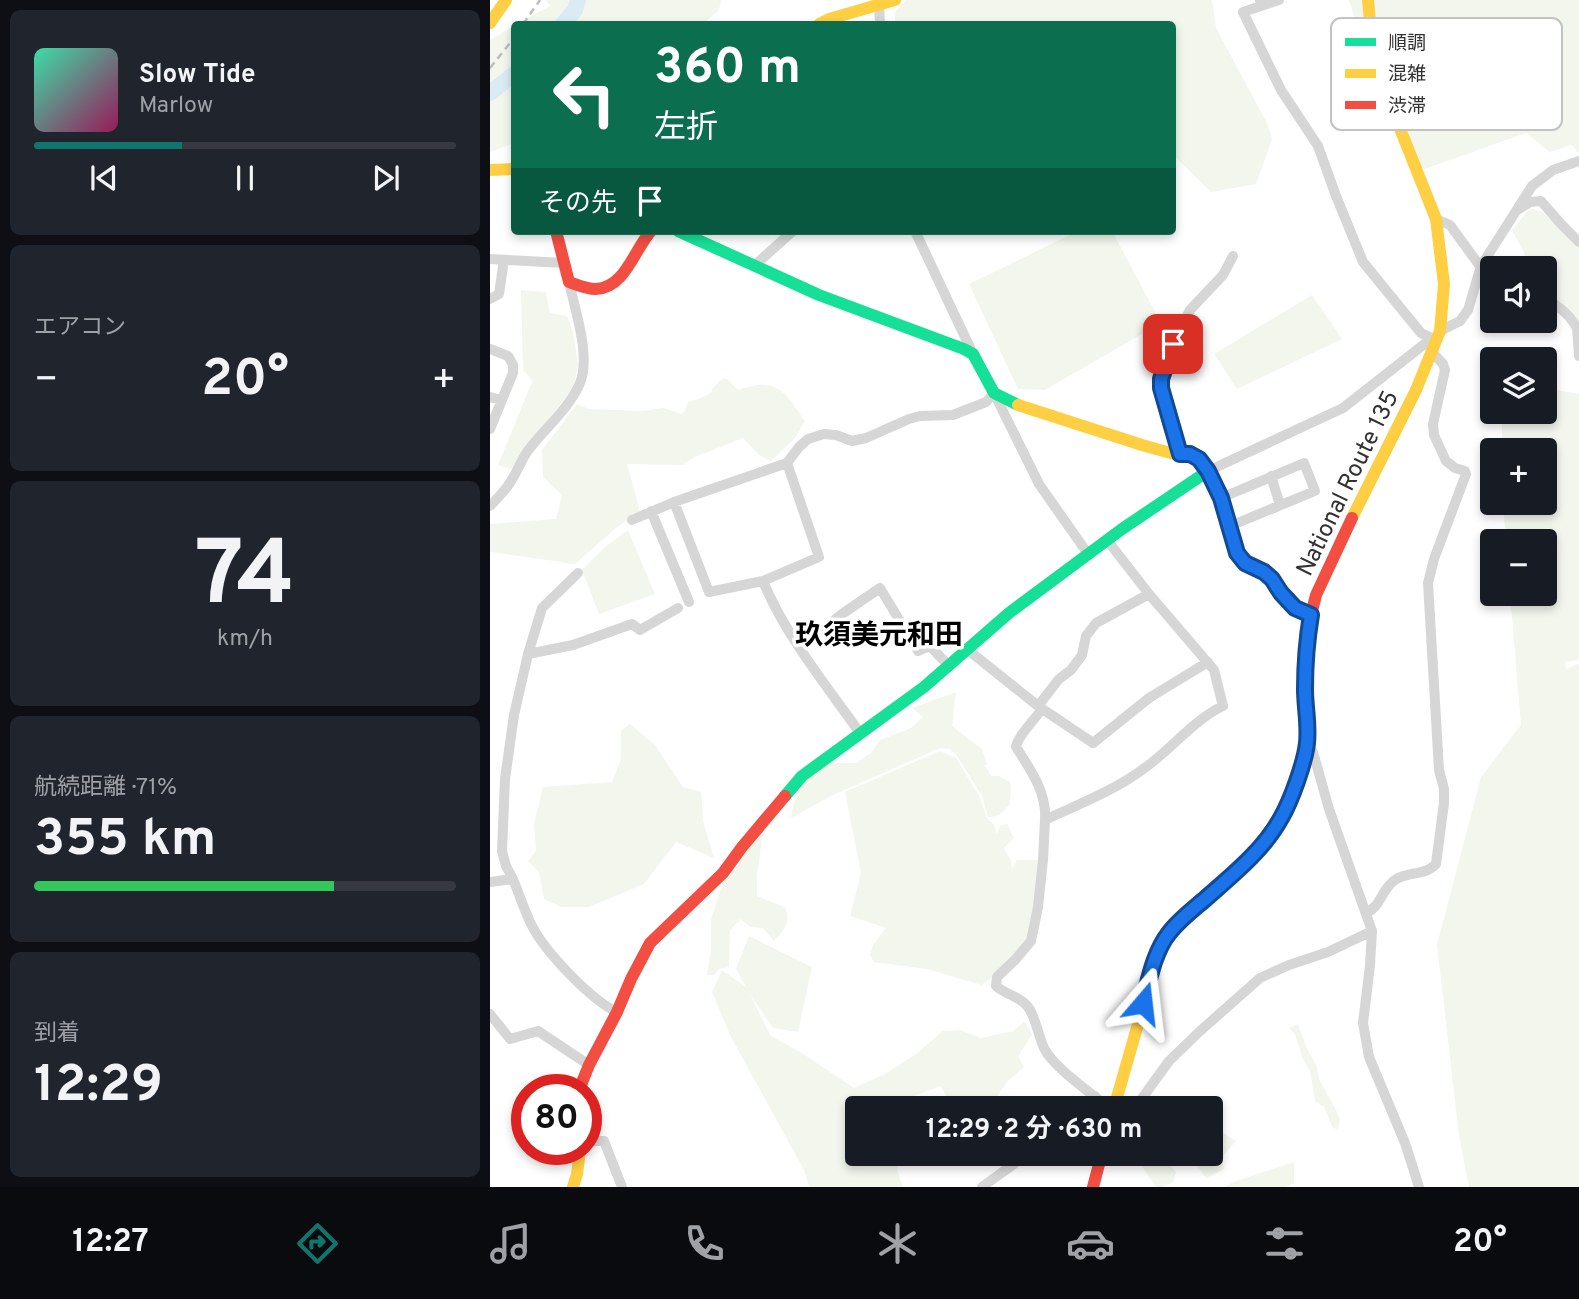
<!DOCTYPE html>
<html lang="ja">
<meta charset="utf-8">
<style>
body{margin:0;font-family:Overpass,"Noto Sans JP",sans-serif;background:#20242c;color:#f1f3f6;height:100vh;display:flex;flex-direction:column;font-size:26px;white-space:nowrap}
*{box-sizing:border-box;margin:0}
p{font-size:23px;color:#9ea1a6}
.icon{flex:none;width:38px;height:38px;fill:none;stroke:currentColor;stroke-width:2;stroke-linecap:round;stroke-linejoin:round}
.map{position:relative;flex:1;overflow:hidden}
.details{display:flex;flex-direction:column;gap:10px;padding:10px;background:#0d0f14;width:490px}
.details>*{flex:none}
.banner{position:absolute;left:21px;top:21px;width:665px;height:214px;border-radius:7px;box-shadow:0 4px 10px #0003;background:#0b6e4f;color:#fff;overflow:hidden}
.fabs{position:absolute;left:990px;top:256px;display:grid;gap:14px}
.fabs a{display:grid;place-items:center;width:77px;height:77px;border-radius:7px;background:#171b24;box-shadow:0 4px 10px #0003;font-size:35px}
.speed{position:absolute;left:21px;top:1074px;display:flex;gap:14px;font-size:35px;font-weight:700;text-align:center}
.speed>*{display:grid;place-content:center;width:91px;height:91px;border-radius:50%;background:#171b24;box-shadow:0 4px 10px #0003;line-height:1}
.speed .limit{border:10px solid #d22;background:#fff;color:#111}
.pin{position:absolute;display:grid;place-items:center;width:60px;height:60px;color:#fff;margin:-30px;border-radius:14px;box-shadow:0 4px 10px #0006}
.me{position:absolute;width:77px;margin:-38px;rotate:17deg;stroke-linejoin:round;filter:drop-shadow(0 0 5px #0008)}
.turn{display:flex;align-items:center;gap:24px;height:147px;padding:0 28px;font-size:32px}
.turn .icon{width:91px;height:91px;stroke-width:2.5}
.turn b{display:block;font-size:49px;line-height:60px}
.then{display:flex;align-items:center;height:66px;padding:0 28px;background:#0003;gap:14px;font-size:26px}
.big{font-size:52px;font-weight:700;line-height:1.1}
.details .card{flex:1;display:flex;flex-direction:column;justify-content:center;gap:10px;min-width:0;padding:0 24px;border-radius:10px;background:#20242c}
.details .dial{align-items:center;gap:0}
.dial b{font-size:91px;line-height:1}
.song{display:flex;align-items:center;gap:21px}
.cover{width:84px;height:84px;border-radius:10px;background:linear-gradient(135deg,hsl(160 70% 55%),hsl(330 70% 35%))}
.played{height:7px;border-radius:4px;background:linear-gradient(90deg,#0f766e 35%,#363941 35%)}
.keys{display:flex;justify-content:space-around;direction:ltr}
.heat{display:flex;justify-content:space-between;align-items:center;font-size:38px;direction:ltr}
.charge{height:10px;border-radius:5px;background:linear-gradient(90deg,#34c759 71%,#363941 0)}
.trip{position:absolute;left:355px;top:1096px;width:378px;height:70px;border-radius:7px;background:#171b24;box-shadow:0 4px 10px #0003;font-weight:700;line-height:70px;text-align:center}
.dock{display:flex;height:112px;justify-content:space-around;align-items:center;background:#090b0e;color:#9ea1a6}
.dock .icon{width:49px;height:49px}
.dock .current{color:#0f766e}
.dock b{font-size:32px;color:#f1f3f6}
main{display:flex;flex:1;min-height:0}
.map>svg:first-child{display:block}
</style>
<main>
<section class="details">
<div class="card">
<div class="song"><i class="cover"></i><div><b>Slow Tide</b><p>Marlow</p></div></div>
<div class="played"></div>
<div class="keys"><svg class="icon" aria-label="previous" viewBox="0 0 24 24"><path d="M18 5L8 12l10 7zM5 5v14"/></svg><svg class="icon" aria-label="pause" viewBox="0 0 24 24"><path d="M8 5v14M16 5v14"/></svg><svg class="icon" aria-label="next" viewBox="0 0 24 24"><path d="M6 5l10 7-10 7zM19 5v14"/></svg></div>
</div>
<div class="card"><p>エアコン</p>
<div class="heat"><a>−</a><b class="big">20°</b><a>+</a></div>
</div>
<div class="card dial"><b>74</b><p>km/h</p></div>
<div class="card"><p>航続距離 · 71%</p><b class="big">355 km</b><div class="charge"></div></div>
<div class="card"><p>到着</p><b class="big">12:29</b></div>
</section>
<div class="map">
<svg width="1089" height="1187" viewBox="0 0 1089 1187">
<rect width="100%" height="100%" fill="#fff"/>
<!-- green -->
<path fill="#f2f6ed" d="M 56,0 L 231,0 L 229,10 L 213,24 L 27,24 L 60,6 Z
M 416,0 L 722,0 L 726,28 L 777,123 L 782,139 L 766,184 L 721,192 L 683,155 L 682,24 L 405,24 L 405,12 Z
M 859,0 L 1089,0 L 1089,154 L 1082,145 L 1060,152 L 1036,133 L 932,170 L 903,91 L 872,40 Z
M 24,26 L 24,143 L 0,152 L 0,40 Z
M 1040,208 L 1054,213 L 1089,247 L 1089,334 L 1085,325 L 1055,299 L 1055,268 L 1042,268 L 1022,230 Z
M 588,231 L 622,231 L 671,323 L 555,390 L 528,389 L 479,284 Z
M 31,290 L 56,292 L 60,313 L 77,316 L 83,332 L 88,364 L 83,389 L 32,451 L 22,469 L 8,465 L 42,382 L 39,376 L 33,370 Z
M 822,295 L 852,339 L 747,389 L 724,354 Z
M 233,378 L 237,379 L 248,390 C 287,376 294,391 315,421 L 305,438 L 281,461 L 269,455 L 253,438 L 205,457 L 192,465 L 137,464 L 150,511 L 126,528 L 85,564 L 0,552 L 0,524 L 66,519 L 72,495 L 53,477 L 52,450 L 87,404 L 99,409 L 150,411 L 174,408 L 191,414 L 195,411 L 198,402 L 209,399 L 222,392 L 222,389 Z
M 1061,389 L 1089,394 L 1089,660 L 1075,662 L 1076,669 L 1089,664 L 1089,1187 L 979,1187 L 969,1135 L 947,945 L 991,777 L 1031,725 L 1020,593 L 1055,593 L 1055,541 L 1016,541 L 1013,502 L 1055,502 L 1055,450 L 1012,450 L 1012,411 L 1055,411 L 1055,392 Z
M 138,530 L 165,594 L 109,614 L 92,570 L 115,547 Z
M 466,692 L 462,726 L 492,749 L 497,764 L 495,766 L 501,776 L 509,776 L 520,782 C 522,790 520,796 520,804 C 513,812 508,818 498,817 L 492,796 L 466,754 L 459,749 L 450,748 L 343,795 L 301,818 L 304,803 L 313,778 L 344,763 L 366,763 L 381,753 L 390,740 L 421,728 L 433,717 L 422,708 Z
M 140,724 L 165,745 L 193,787 L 211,792 L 213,821 L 224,858 L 186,842 L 154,884 L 99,907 L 71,907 L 54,899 L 49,872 L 38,861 L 46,851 L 44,824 L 53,787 L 122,782 L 131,759 L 131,731 Z
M 450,751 L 466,758 L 489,796 L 497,818 L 504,825 L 507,834 L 510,826 L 517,824 L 524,838 L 514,848 L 521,861 L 522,869 L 527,860 L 553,860 L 546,921 L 525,960 L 492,985 L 437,969 L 384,962 L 380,955 L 383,945 L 396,928 L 360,916 L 371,873 L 355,792 Z
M 273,831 L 267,876 L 267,896 L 295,907 C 301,924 295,929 284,941 L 273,928 L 260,927 L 251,919 L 240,930 L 239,967 L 229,969 L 224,975 L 217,975 L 221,950 L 221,920 L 235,875 Z
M 259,936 L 322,967 L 308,1032 L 283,1028 L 260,994 L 280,1035 L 315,1055 L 364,1088 L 395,1074 L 426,1054 L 453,1031 L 470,1030 L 491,1038 L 523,1031 L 535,1021 L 542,1035 L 528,1056 L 534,1067 L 519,1080 L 498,1108 L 462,1108 L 451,1086 L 415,1099 L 412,1108 L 368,1108 L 368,1153 L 411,1153 L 407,1170 L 413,1187 L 319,1187 L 314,1170 L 240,1035 L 222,992 L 232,970 L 257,988 L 246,969 Z
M 808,1024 L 817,1049 L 827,1067 L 829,1079 L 846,1110 L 850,1119 L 848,1129 L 843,1128 L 834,1107 L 825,1101 L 820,1071 L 812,1057 L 805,1034 L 799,1028 Z
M 725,1125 L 735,1134 L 746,1141 L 732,1157 L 734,1169 L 716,1178 L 698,1153 L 721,1153 L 721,1128 Z
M 643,1153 L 666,1153 C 672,1161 680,1164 686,1172 L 683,1182 L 673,1187 L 666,1187 Z
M 804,1162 L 804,1183 L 796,1187 L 724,1187 L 735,1187 L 743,1182 Z"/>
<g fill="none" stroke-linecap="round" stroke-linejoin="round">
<!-- river -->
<path stroke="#dbebf4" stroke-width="16" d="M 73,24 L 85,10 L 88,0
M 0,93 L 24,74"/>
<!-- street -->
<path stroke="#d6d6d6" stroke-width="10" d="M 770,0 L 771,6 L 753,12 L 791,90 L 828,146 L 846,196 L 873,262 L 931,333 L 946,340
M 389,4 L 390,24
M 771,6 L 789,0
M 1029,209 L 1040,202 L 1051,201 L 1072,225 L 1089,242
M 946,219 L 960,225 L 1003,284
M 425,231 L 483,354
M 0,259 L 74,263
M 264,266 L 303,231
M 0,299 L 9,294 L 14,260
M 1055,299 C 1070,307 1079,314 1087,328 L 1089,356
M 950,331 L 970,321 L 978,310 L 991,266 L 1042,186 L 1063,170 L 1089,161
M 0,349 L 18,356 L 23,365 L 23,373 L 0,429
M 0,397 L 12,400
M 690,454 L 671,388 L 671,379 L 683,344 L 700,310 L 733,275 L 743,256
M 718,471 L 853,408 L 937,342 L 946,340
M 781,476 L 790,505
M 731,498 L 814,463 L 825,491 L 740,526
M 184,502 L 219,592 L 273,581 L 329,557 L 297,463
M 0,506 C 8,498 16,490 21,481 C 27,472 31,461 37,452 C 53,430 80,408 90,383 C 101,356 85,310 79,282
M 161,511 L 199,602
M 142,520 L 184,502 L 297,463 L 309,447 L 318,439 L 334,434 L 346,435 L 362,441 L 376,438 L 419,419 L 430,416 L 463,415 L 496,402 L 504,393 L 549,484 L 598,554
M 273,581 C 295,635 336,685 370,733
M 310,648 L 352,614 L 390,588 L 428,651 L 440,646 L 459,666
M 478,650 L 548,706 L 603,743 L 659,698 L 718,662
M 38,654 L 83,645 L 142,624 L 150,630 L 188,608
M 548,706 L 569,679 L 581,670 L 592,655 L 596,636 L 606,623 L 659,594 L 617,540
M 552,709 C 545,719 527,737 526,747 C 540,769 557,792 555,820
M 818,745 L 823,752 L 839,809 L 882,931 L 880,965 L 873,1023 L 879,1057 L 915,1143 L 929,1187
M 23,879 L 16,866 L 12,851 L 15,779 L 24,715 L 38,654 L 52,608 L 88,573
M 0,882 L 23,879 C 29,894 34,909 41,924 C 54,951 101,1000 127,1012
M 876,913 C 891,907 892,888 905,880 C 918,871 935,876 946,864 L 954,803 L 954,789 L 949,770 L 938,583 L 944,559 L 976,474 L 975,471 L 965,468 L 956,461 L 944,435 L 943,424 L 955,370 L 953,364 L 942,352
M 0,1014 L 20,1039 L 48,1031 L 99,1065
M 590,1108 L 605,1096
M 624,1108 L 618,1107 C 601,1093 563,1067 554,1048 C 548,1035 546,1018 538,1007 C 530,996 516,995 506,986 L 507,977 L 525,960 L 541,941 L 548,907 L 553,860 L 555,820 C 589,804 626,790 656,767 C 681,749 705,719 733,706 L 724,670 L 659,594
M 645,1108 L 679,1061 L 709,1032 L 770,978 L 799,965 L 838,952 L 882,931
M 96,1141 L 114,1141 L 132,1187
M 40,1151 L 49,1150
M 492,1187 L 539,1153"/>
<!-- fast -->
<path stroke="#16e098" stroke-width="12" d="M 188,231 L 329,295 L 474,349 L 483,354 L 504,393 L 528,405
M 295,796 L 312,776 L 434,687 L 519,613 L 632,529 L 718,471"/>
<!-- slow -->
<path stroke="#ffcf43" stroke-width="12" d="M 0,23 L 16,0
M 329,24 L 339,19 L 405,0
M 0,170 L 24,169
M 528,405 L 652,445 L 684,454 L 700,454 L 709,459 L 718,471 L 731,498 L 746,553 L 755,563 L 774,572 L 782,579 L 791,593 L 805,608 L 821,615
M 862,518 L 926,390 L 950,331 L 954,284 L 946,219 L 903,111 L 890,72 L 882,43 L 878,0
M 624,1108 L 670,947 C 688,918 716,898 741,875 C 752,865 762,854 773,843
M 83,1187 L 87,1174 L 90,1150"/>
<!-- jam -->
<path stroke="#f24e42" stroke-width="12" d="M 66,231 L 79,282 C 87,285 97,289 106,289 C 135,288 144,250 161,231
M 773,843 L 789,821 L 800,800 L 817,745 L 818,721 L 815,691 L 817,643 L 821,615 L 826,595 L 862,518
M 89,1090 L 99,1065 L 127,1012 L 141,979 L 160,943 L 233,873 L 252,847 L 295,796
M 603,1187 L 612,1153"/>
<!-- rail -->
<path stroke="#bebebe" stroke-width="2.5" stroke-dasharray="7 5" stroke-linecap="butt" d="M 33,24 L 50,0
M 0,68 L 24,38"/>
</g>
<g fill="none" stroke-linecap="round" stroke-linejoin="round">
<defs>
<path id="route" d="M 653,1003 C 659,980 664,952 679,933 C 689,920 702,910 714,900 C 741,876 773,851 791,818 C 801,801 815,762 817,743 C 819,725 815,707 815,689 C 815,664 817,639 821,615 L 805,608 L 791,593 L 782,579 L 774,572 L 755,563 L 747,553 L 731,498 L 718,471 L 709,459 L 700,454 L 690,454 L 671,388 L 671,379 L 683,344"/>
</defs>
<!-- route casing -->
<use href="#route" stroke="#114b97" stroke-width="18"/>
<!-- route -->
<use href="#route" stroke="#1a73e8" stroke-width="12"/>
</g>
<g text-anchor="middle" stroke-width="7" stroke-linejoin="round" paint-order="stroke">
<!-- street labels -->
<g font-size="24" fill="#323232" stroke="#fff">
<text transform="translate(857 483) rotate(-64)" y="8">National Route 135</text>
</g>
<!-- quarter labels -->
<g font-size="28" font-weight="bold" fill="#000" stroke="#fff">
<text x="389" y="644">玖須美元和田</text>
</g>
</g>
<!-- legend -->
<rect x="841" y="18" width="231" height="112" rx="10" fill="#fff" stroke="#c2c2c2" stroke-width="2"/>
<rect x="855" y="38" width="31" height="8" fill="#16e098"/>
<rect x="855" y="69" width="31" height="9" fill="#ffcf43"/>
<rect x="855" y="101" width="31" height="8" fill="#f24e42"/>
<g font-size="19" fill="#323232">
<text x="898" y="49">順調</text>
<text x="898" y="80">混雑</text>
<text x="898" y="112">渋滞</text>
</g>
</svg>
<div class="fabs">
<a><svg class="icon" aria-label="sound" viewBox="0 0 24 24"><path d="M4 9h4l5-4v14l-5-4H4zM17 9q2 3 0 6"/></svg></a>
<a><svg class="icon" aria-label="layers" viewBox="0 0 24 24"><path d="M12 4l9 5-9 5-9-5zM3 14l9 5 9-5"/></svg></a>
<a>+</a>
<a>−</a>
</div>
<div class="speed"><div class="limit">80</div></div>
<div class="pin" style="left:683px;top:344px;background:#d93025"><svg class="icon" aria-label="arrive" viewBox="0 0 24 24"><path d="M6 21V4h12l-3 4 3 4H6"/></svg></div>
<svg class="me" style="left:653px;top:1003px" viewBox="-20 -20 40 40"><path d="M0-17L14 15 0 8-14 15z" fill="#1a73e8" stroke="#fff" stroke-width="4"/></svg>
<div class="trip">12:29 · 2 分 · 630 m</div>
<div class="banner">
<div class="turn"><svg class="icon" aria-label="left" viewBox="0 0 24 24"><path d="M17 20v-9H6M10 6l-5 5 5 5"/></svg><div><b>360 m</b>左折</div></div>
<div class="then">その先<svg class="icon" aria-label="arrive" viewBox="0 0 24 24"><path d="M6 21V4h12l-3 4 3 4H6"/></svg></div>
</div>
</div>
</main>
<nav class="dock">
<b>12:27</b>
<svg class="icon current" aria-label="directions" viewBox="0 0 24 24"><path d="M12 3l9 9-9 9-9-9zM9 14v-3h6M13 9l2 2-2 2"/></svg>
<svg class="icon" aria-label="music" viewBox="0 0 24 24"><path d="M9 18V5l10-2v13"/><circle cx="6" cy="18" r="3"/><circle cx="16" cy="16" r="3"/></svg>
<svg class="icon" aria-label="phone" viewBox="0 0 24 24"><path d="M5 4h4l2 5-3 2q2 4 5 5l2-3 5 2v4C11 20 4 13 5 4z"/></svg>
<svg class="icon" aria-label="climate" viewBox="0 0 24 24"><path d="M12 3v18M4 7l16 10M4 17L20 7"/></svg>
<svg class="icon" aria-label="car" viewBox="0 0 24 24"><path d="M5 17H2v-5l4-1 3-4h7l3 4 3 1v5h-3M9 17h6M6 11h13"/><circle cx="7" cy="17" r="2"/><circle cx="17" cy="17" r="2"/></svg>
<svg class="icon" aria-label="filters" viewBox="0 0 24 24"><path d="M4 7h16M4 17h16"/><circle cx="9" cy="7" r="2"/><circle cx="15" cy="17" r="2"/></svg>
<b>20°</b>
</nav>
